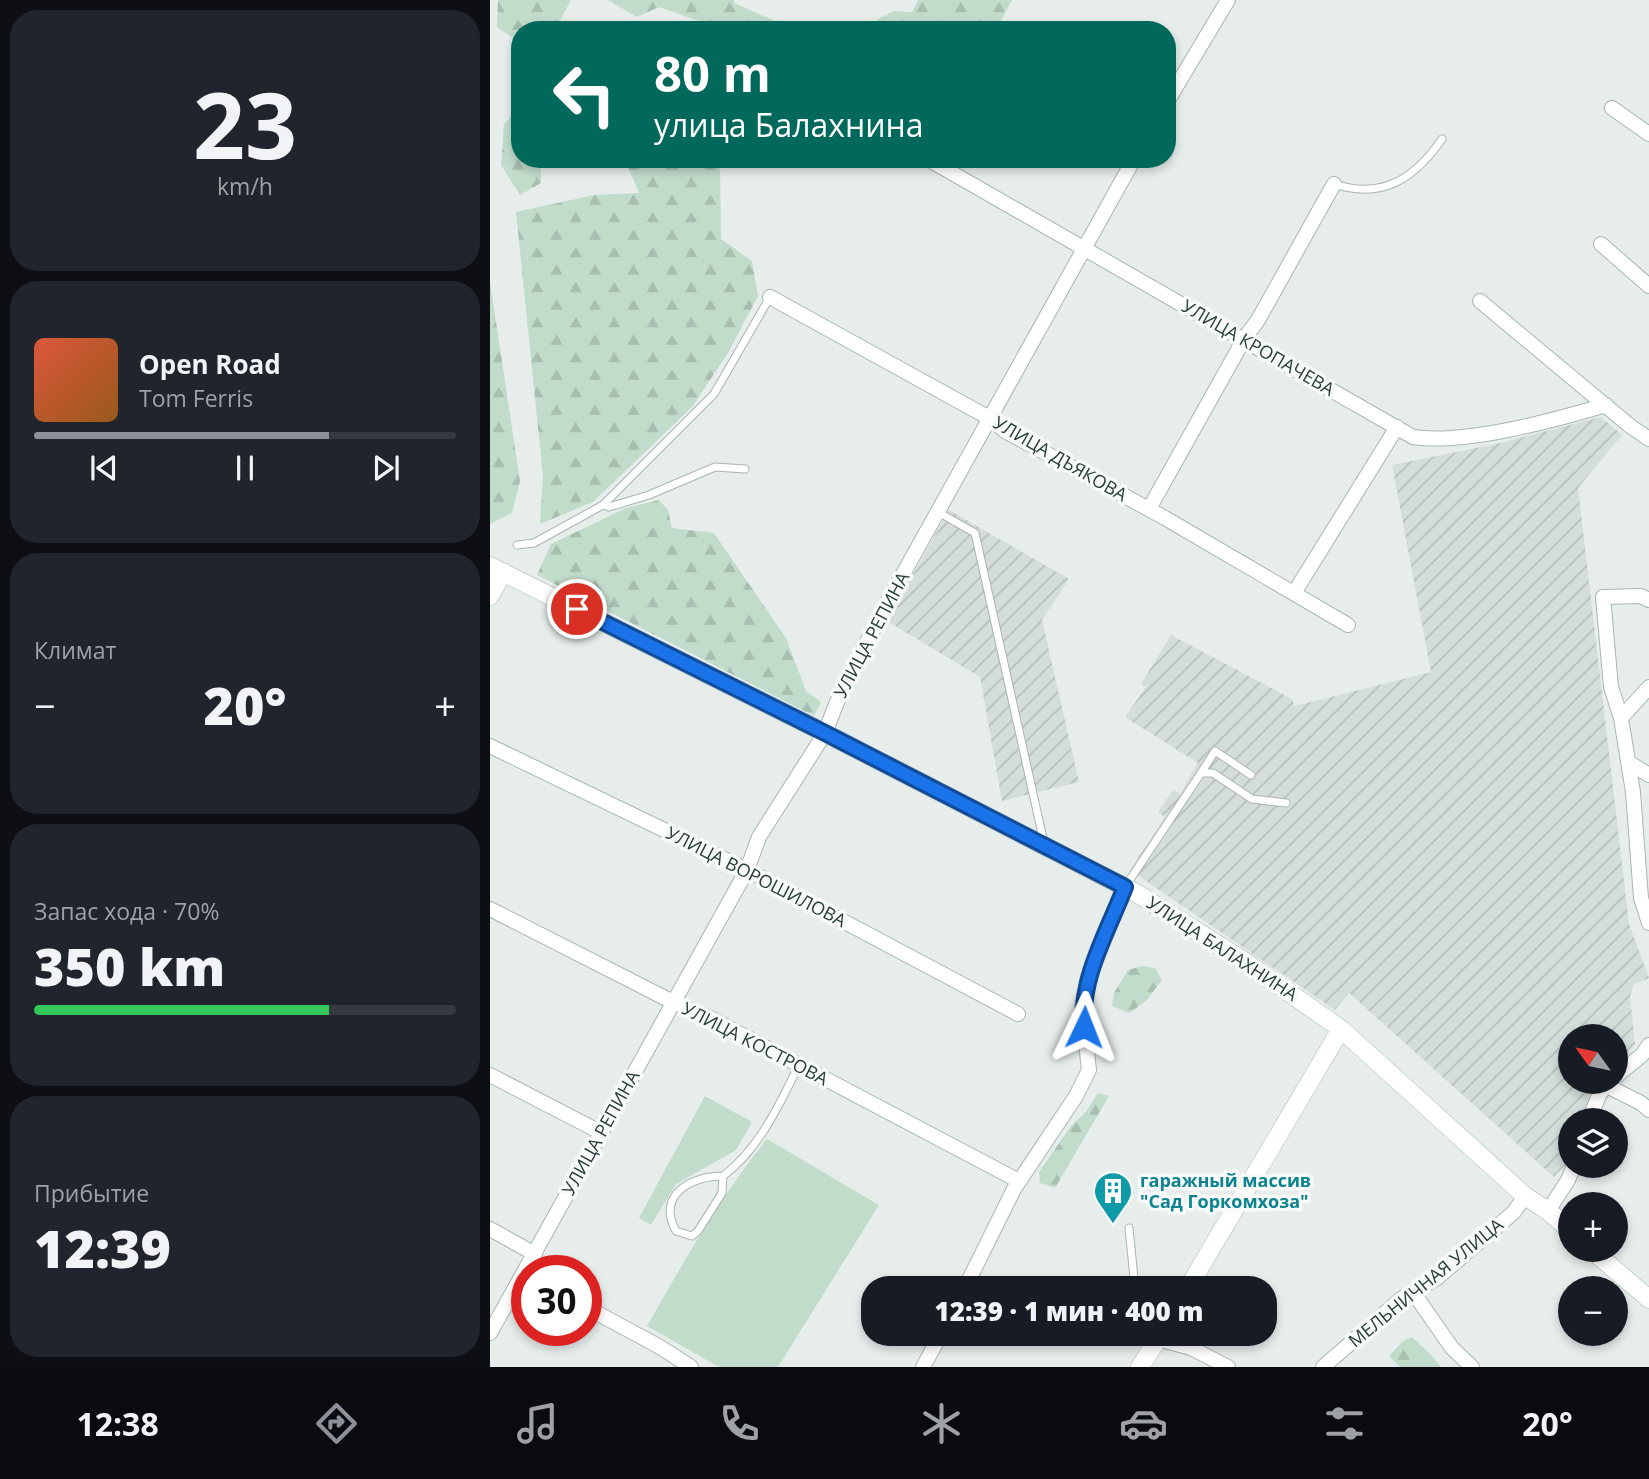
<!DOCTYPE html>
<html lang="ru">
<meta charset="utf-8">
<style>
body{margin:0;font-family:"Open Sans",sans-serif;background:#20242c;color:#f1f3f6;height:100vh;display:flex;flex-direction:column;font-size:26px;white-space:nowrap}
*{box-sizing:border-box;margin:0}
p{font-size:23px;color:#9ea1a6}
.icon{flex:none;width:38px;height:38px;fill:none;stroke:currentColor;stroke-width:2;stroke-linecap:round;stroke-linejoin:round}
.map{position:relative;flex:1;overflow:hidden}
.panel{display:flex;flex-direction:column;gap:10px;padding:10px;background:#0d0f14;width:490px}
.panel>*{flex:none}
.banner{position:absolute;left:21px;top:21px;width:665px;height:147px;border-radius:28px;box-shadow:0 4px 10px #0003;background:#00695c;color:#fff;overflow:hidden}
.needle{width:46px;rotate:303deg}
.tools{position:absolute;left:1068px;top:1024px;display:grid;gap:14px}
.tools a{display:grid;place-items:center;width:70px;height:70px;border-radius:50%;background:#171b24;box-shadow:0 4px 10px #0003;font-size:35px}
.speed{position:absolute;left:21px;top:1255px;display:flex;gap:14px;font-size:35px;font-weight:700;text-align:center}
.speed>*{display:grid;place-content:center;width:91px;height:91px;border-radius:50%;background:#171b24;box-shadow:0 4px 10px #0003;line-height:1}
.speed .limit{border:10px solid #d22;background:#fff;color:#111}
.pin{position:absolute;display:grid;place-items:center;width:60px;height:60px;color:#fff;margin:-30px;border:4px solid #fff;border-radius:50%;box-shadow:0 2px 7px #0007}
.me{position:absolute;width:77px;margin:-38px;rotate:2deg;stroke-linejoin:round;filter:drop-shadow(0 0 5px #0008)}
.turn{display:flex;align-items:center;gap:24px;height:147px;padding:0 28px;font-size:32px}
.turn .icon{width:91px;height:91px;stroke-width:2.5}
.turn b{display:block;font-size:49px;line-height:60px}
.big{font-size:52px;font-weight:800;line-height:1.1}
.panel .widget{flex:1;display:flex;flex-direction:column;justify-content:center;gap:10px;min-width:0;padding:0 24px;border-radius:28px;background:#20242c}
.panel .dial{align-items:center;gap:0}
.dial b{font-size:91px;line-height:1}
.song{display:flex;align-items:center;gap:21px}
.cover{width:84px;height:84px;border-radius:10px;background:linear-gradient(135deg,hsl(10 70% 55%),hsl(30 70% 35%))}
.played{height:7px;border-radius:4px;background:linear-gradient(90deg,#8c9099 70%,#363941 70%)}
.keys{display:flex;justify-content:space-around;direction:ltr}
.heat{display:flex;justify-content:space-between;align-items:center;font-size:38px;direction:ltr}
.charge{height:10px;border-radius:5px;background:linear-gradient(90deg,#34c759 70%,#363941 0)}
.trip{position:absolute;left:371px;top:1276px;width:416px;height:70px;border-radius:28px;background:#171b24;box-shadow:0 4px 10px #0003;font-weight:800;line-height:70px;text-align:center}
.dock{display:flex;height:112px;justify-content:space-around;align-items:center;background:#090b0e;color:#9ea1a6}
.dock .icon{width:49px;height:49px}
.dock .active{color:#8c9099}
.dock b{font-size:32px;color:#f1f3f6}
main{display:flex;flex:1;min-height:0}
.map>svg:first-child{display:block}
</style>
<main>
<section class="panel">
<div class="widget dial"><b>23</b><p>km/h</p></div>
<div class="widget">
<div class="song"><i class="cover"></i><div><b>Open Road</b><p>Tom Ferris</p></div></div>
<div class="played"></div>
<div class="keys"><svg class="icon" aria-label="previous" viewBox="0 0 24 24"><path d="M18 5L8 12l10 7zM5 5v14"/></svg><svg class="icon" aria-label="pause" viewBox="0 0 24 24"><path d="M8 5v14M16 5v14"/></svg><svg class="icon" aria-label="next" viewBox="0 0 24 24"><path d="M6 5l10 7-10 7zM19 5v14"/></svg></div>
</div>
<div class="widget"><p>Климат</p>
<div class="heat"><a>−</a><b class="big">20°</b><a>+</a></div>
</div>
<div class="widget"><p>Запас хода · 70%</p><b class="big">350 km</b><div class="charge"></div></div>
<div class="widget"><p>Прибытие</p><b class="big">12:39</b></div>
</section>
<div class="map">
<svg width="1159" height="1367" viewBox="0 0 1159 1367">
<defs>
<pattern id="industrial-furrows" width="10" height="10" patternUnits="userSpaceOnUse" patternTransform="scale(1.75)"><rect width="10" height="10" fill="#d4ddda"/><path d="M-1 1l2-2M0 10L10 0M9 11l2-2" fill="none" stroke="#b6bfbc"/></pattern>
<pattern id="forest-firs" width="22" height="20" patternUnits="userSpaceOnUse" patternTransform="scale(1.75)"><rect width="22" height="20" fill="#c2dccc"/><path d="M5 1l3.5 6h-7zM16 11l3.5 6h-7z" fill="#a7beb0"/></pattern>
</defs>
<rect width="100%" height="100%" fill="#e6edeb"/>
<!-- industrial -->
<path fill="url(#industrial-furrows)" d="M 1111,417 L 1132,435 L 1088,488 L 1139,924 L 1159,978 L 1144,984 L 1140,996 L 1145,1044 L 1125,1064 L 1125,1036 L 1080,1036 L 1080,1082 L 1109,1082 L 1105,1086 L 1092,1120 L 1080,1120 L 1080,1152 L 1075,1165 L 1064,1177 L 859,993 L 845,1010 L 640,870 L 675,817 L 668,812 L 683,790 L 690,794 L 708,763 L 635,717 L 656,687 L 651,684 L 681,635 L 802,699 L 805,706 L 941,672 L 902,465 L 1006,444 Z
M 459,510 L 579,579 L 552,620 L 589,782 L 512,801 L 490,677 L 397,621 Z"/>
<!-- green -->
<path fill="#c2dccc" d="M 215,1096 L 262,1122 L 246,1150 L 186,1184 L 161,1225 L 149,1218 Z
M 277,1139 L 389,1205 L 288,1367 L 229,1367 L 157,1326 C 194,1261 230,1197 277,1139 Z"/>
<!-- forest -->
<path fill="url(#forest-firs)" d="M 8,0 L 81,0 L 65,30 L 30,30 L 30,43 L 7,27 Z
M 118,0 L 244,0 L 244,3 L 299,27 L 298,30 L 235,30 L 169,7 L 147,17 Z
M 428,0 L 522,0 L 506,30 L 385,30 L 388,19 L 404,11 L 422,12 Z
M 30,104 L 30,159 L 33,159 L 31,163 L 51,169 L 51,183 L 30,195 L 11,165 L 14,125 Z
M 102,159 L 228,159 L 230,167 L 231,239 L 262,261 L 268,296 L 238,353 L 202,407 L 103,502 L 50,524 L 53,476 L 26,212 L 104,195 L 149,193 L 138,167 L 101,167 Z
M 0,282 L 30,481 L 22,513 L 0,524 Z
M 169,500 L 178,510 L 182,528 L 224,533 L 296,638 L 316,691 L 331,702 L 324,716 L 47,575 L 61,544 L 136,508 Z
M 652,966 L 665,968 L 672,980 L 656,1001 L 639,1013 L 622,1006 L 624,993 L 638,970 Z
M 608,1093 L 619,1096 L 565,1188 L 550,1183 L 549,1172 L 581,1126 L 595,1113 Z
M 922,1337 L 941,1355 L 951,1367 L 910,1367 L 899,1356 L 913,1341 Z"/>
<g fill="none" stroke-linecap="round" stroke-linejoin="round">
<defs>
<path id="service" d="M 844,184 C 893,200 925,178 952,139
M 113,505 L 119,507 L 159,495 L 225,467 L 255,469
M 448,512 L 485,533 L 554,843
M 27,545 L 44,543 L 113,505 L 224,394 L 280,297
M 711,773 L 725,751 L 761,775
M 635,887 L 711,773 L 723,773 L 762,799 L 796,803
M 233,1176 C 201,1176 166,1195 186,1231 L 202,1236 L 208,1231 L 232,1193 L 233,1176 C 270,1148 289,1105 309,1065
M 639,1228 L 645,1288"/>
<path id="minor" d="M 677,102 L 738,0
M 1122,108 L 1159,134
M 443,162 L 923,437 C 975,445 1065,420 1116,405
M 1111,244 L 1159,286
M 280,297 L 501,419 L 515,431 L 675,518 L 858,625
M 990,301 L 1140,426 L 1159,439
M 659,509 L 754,339 L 768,320 L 844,184
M 804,593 L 907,427
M 1159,600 L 1151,596 L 1113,597 L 1121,687 L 1131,718 L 1143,792 L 1151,898 L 1159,923
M 1131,718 L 1159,687
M 0,746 L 257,870 L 528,1014
M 1138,762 L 1159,775
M 0,909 L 183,1002 L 220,1018 L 529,1181
M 0,1075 L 112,1133
M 1125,1077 L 1152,1055 L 1159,1045
M 1117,1086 L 1151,1103 L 1159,1110
M 1099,1120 L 1110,1093 L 1121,1082
M 1058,1211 L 1078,1180 L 1084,1166
M 0,1229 L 45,1254
M 475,1288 L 524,1189 L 586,1096 L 599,1070 L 592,1007 L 598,977 L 635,887
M 923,1292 L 962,1348 L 982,1367
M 96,1307 L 170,1347 L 201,1367
M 0,1333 L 257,870 L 269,837 L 335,733 L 347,702 L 393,610 L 644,159
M 668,1339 L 701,1348 L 738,1367
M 433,1367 L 451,1334
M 833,1367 L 911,1299 L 947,1278 L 1024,1212 L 1035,1196"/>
<path id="tertiary" d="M 0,566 L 335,733 L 648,894 L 751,959 L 851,1029 L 1035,1196 L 1058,1211 L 1080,1230
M 0,596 L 13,572
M 1102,1250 L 1159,1299
M 698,1288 L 851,1029
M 650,1367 L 671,1334"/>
</defs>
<!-- service casing -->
<use href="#service" stroke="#a9b5b2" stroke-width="9"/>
<!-- minor casing -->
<use href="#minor" stroke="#a9b5b2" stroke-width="16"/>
<!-- tertiary casing -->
<use href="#tertiary" stroke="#a9b5b2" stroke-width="19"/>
<!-- service -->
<use href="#service" stroke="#fff" stroke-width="7"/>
<!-- minor -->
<use href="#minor" stroke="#fff" stroke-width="14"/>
<!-- tertiary -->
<use href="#tertiary" stroke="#fff" stroke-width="18"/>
</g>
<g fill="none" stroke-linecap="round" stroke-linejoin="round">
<defs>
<path id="route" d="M 87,609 L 335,733 L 635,887 C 617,933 590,978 594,1027"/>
</defs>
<!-- route casing -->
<use href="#route" stroke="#114b97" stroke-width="18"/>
<!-- route -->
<use href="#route" stroke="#1a73e8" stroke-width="12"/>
</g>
<!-- icons -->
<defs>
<symbol id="building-pin" viewBox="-11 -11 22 30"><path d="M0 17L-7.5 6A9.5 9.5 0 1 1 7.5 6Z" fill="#0f9aa8" stroke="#f7faf9"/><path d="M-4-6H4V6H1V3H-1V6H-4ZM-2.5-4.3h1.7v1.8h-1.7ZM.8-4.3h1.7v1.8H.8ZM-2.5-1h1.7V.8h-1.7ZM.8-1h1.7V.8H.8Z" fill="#fff"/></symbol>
</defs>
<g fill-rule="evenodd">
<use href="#building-pin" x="601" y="1169" width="44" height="60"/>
</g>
<g text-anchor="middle" stroke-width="7" stroke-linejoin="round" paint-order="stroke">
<!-- street labels -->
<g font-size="18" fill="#273e3a" stroke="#f7faf9">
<text transform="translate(768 348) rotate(30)" y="6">УЛИЦА КРОПАЧЕВА</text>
<text transform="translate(570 459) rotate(30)" y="6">УЛИЦА ДЪЯКОВА</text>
<text transform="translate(382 635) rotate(-62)" y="6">УЛИЦА РЕПИНА</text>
<text transform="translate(266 877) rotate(27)" y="6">УЛИЦА ВОРОШИЛОВА</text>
<text transform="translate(732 949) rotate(33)" y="6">УЛИЦА БАЛАХНИНА</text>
<text transform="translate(265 1044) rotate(27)" y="6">УЛИЦА КОСТРОВА</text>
<text transform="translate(111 1133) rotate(-61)" y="6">УЛИЦА РЕПИНА</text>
<text transform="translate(936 1283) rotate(-39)" y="6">МЕЛЬНИЧНАЯ УЛИЦА</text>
</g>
<!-- culture labels -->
<g font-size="18" font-weight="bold" fill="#0d838f" stroke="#f7faf9" text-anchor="start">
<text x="650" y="1187">гаражный массив<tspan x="650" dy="21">"Сад Горкомхоза"</tspan></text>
</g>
</g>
</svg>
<div class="tools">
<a><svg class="needle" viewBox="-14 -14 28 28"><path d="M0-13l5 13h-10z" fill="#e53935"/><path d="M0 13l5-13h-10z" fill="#9ea1a6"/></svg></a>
<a><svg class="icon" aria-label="layers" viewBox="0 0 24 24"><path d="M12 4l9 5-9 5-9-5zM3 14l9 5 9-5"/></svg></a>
<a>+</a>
<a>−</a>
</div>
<div class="speed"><div class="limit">30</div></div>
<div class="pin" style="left:87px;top:609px;background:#d93025"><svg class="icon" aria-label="arrive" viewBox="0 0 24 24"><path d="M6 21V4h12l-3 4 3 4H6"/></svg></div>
<svg class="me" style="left:594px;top:1027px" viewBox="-20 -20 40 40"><path d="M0-17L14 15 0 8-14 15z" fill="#1a73e8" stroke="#fff" stroke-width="4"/></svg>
<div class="trip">12:39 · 1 мин · 400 m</div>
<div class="banner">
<div class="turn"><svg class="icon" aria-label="left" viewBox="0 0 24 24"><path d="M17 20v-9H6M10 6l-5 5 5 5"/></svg><div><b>80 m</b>улица Балахнина</div></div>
</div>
</div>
</main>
<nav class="dock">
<b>12:38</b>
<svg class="icon active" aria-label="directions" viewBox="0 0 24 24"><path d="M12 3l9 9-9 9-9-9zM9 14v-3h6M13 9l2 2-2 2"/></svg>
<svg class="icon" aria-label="music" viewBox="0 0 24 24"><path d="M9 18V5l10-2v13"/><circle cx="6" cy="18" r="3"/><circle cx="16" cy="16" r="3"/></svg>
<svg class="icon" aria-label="phone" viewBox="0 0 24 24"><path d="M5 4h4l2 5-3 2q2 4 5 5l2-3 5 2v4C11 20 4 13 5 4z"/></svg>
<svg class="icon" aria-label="climate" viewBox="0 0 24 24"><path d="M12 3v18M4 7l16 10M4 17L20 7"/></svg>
<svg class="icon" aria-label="car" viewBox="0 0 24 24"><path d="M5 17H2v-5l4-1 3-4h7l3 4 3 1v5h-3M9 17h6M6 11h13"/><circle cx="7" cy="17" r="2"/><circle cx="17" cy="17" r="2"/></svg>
<svg class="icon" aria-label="filters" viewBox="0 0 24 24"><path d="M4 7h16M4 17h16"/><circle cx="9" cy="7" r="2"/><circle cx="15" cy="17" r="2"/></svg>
<b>20°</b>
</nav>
